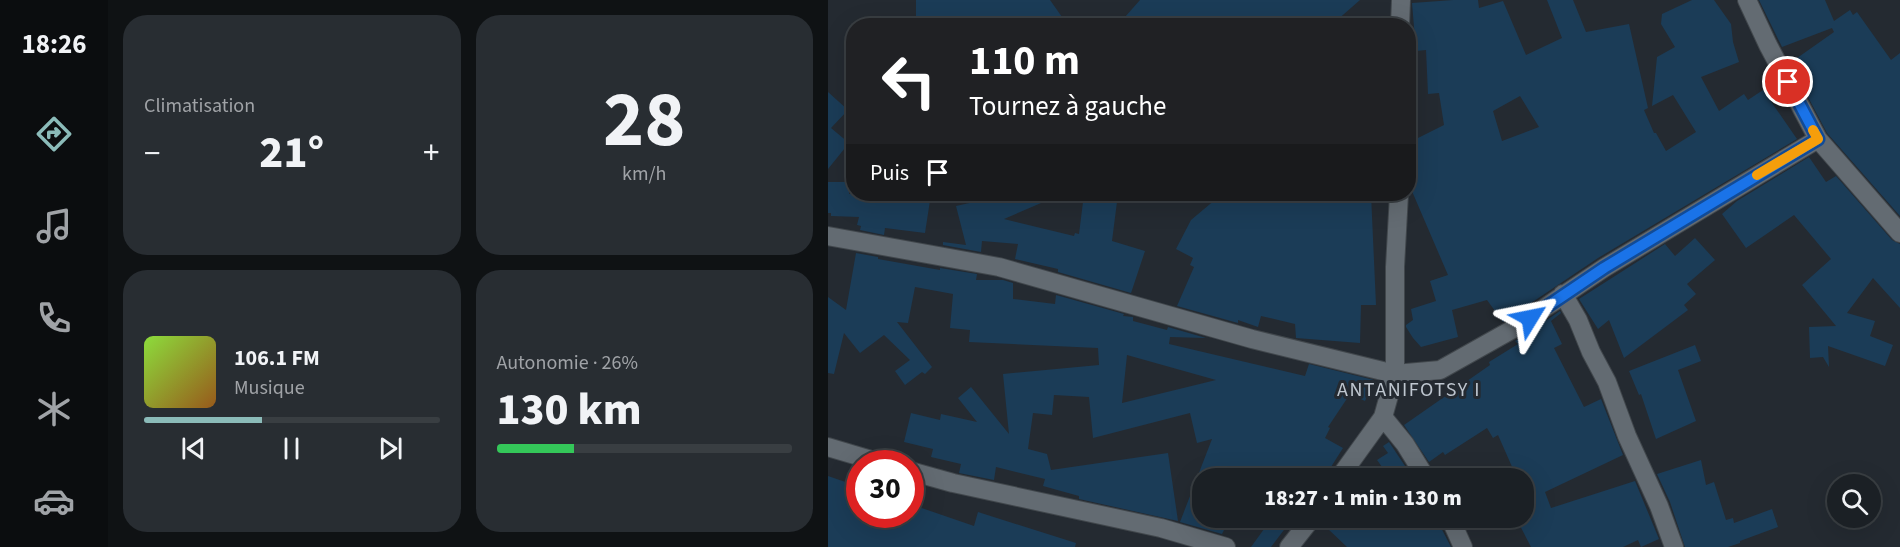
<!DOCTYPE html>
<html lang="fr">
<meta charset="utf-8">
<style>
body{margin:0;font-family:"Source Sans 3",sans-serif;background:#282d32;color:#f1f3f6;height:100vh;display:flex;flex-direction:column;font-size:22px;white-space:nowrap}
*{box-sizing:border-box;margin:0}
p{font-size:20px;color:#a0a3a7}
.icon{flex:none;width:33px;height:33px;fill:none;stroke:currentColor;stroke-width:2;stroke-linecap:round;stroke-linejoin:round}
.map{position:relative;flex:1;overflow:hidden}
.details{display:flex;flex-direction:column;gap:15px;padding:15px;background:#0f1214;width:720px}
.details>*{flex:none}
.top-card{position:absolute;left:18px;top:18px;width:570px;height:183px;border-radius:24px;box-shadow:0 6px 24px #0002,0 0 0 2px #393e42;background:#202124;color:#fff;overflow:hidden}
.fabs{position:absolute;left:999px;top:474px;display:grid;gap:12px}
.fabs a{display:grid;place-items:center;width:54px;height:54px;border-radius:50%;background:#1b2025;box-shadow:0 6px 24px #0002,0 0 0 2px #393e42;font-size:30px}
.speed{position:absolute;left:18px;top:450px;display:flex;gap:12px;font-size:30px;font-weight:700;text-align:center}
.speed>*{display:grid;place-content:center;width:78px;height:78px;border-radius:50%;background:#1b2025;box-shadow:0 6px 24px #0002,0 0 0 2px #393e42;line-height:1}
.speed .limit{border:9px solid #d22;background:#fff;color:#111}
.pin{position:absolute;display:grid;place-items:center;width:51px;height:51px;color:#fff;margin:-26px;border:3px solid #fff;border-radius:50%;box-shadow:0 2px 6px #0007}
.me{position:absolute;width:66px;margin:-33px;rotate:55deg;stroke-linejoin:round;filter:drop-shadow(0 0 4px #0008)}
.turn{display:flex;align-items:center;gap:21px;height:126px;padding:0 24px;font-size:27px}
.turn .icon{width:78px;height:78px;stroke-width:2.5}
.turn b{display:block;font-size:42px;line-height:51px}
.then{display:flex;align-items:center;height:57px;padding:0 24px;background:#0003;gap:12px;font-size:22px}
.big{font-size:45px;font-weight:800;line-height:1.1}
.details .tile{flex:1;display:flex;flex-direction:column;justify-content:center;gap:9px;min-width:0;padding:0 21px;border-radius:24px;background:#282d32}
.details .dial{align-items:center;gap:0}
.dial b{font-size:78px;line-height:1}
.song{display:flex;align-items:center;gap:18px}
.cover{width:72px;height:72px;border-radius:9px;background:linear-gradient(135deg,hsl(90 70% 55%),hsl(30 70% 35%))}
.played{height:6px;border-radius:3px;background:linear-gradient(90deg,#8bbbb9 40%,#393e42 40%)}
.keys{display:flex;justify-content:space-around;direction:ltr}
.heat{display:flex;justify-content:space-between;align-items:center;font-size:33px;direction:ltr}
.charge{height:9px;border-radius:4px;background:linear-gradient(90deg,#34c759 26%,#393e42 0)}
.details .tiles{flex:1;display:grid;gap:15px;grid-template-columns:repeat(2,1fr)}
.trip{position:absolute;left:364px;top:468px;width:342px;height:60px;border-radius:24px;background:#1b2025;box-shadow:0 6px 24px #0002,0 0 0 2px #393e42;font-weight:800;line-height:60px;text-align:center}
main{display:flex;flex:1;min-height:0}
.tab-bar{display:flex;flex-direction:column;width:108px;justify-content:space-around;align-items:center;background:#0b0d0f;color:#a0a3a7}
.tab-bar .icon{width:42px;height:42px}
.tab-bar .current{color:#8bbbb9}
.tab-bar b{font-size:27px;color:#f1f3f6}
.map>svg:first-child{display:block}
</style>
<main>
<nav class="tab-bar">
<b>18:26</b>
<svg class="icon current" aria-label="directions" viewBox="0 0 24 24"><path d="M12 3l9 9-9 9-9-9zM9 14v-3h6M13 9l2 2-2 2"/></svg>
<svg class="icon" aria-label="music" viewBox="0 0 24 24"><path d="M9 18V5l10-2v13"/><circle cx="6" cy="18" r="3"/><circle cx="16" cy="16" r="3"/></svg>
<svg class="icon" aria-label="phone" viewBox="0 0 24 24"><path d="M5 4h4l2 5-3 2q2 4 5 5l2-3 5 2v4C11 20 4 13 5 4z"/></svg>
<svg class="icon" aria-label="climate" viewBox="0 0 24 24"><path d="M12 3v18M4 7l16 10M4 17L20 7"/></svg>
<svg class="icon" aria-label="car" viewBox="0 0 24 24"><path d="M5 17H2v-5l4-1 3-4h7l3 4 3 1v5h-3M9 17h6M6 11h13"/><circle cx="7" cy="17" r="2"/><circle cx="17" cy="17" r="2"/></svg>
</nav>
<section class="details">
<div class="tiles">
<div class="tile"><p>Climatisation</p>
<div class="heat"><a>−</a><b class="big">21°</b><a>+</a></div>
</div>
<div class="tile dial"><b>28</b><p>km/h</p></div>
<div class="tile">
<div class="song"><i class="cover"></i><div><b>106.1 FM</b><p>Musique</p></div></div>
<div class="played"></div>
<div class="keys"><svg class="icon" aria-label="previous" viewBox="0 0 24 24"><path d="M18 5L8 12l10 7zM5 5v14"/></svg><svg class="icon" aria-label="pause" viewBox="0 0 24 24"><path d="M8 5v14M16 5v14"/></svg><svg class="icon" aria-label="next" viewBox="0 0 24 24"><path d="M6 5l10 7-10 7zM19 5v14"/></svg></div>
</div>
<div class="tile"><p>Autonomie · 26%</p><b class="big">130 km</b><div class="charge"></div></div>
</div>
</section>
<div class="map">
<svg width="1072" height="547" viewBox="0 0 1072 547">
<rect width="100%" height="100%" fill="#242a31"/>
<!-- building -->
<path fill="#1b3c57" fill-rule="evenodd" d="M 88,0 L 222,0 L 234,17 L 223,26 L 88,26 Z
M 312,0 L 532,0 L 508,21 L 497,26 L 307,26 L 297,17 Z
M 625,0 L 650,0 L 651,8 L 675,1 L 698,55 L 734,38 L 719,0 L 745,0 L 758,32 L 801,24 L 820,108 L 816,110 L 826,133 L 828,133 L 838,151 L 868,132 L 845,95 L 824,106 L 829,57 L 847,47 L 833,24 L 834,14 L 864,0 L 886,0 L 903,24 L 905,42 L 911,62 L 873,77 L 891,111 L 916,94 L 920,100 L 935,90 L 969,139 L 770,258 L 675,322 L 659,300 L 624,310 L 630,337 L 593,347 L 585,338 L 578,327 L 578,325 L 585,320 L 583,309 L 608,301 L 602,281 L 620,275 L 580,182 L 580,158 L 586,140 L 616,125 L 611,93 L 600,94 L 598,50 L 588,51 L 584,3 ZM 692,96 L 711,127 L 674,141 L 665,111 Z
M 931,0 L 997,0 L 1006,21 L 1022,10 L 1025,15 L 1029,12 L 1063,60 L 1072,53 L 1072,216 L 999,133 L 962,63 L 1006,32 L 1004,28 L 954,47 Z
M 0,92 L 20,110 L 3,128 L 21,143 L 0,169 Z
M 981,157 L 998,182 L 1008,176 L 1064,240 L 1072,244 L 1072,308 L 1045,278 L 1019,313 L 1047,321 L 1042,336 L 1065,345 L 1057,366 L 1000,346 L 1001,367 L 995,357 L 982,358 L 981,327 L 1008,326 L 974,285 L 1003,259 L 966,215 L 918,248 L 894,214 L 909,201 Z
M 0,182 L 21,182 L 21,194 L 103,194 L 97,233 L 57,228 L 56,235 L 32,230 L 33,226 L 29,225 L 31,217 L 3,216 L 3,213 L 0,213 Z
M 182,194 L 234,194 L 176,219 L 246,236 L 247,233 L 251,234 L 256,194 L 290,194 L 284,241 L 317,251 L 303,293 L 230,272 L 230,269 L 187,259 L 190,244 L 154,241 L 153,252 L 115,245 L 115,242 L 138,245 L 128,206 Z
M 394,194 L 543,194 L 548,305 L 533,305 L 532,343 L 468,338 L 467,324 L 433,316 L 430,327 L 410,320 L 410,323 L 349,306 L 366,267 L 362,265 L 365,258 L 348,249 L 363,220 Z
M 867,238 L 887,260 L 859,284 L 868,294 L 856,305 L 860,310 L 796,358 L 781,320 L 770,329 L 751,299 L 837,244 L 847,256 Z
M 28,253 L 50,257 L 50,259 L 112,270 L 112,268 L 149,274 L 148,280 L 175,280 L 185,283 L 185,299 L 227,304 L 228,295 L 296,314 L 295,316 L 305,317 L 305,321 L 339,330 L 340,327 L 378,338 L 342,337 L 341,344 L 477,376 L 481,364 L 546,380 L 537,401 L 522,394 L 500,427 L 502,428 L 497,438 L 515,448 L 496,478 L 375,478 L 375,518 L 402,518 L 394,534 L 352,522 L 384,439 L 369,443 L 362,413 L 265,438 L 261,397 L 226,395 L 224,415 L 205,413 L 200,449 L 219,454 L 223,470 L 340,453 L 350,521 L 251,499 L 251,496 L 215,486 L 217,479 L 168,467 L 166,480 L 131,473 L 133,464 L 103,457 L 105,449 L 76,442 L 83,413 L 112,420 L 113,414 L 149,422 L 130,398 L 143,387 L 181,434 L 175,374 L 271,365 L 270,348 L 141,342 L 142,330 L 122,328 L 125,294 L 87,287 L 80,323 L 69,322 L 104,367 L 97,374 L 94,372 L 77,385 L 67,371 L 82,360 L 56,335 L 32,353 L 16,333 L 6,374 L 0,373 L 0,297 L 18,310 ZM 299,355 L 388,380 L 294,403 Z
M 732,311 L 733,313 L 723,321 L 734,344 L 726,348 L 756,407 L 773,399 L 795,455 L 717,492 L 723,508 L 807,481 L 831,539 L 813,547 L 810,540 L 795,547 L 703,547 L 688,518 L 696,518 L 696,478 L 689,478 L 670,435 L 665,438 L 659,428 L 617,455 L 615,452 L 601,462 L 576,425 L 662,365 L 661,362 L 690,344 L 687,341 Z
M 867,345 L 873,361 L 850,370 L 868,421 L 828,439 L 813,394 L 811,395 L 801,371 Z
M 561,442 L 583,475 L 577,478 L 562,478 L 549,460 L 560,453 L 555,446 Z
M 873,460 L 878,485 L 886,482 L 898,520 L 905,518 L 906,523 L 944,509 L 950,527 L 912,541 L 912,543 L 900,547 L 857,547 L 842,502 L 829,474 Z
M 0,476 L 32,487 L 32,514 L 82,514 L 82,504 L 146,526 L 150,512 L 248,543 L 247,547 L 0,547 Z
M 444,518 L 465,518 L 443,547 L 423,547 Z
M 507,518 L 608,518 L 623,547 L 519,547 L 498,527 Z"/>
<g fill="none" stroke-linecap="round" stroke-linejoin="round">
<defs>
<path id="street" d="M 919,0 L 940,45 L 990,139 L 1072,233
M 572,26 L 573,0
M 0,236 L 171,267 L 424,339 L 567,374 L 612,370 L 685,329 L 776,268 L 990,139
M 735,294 L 750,320 L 763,352 L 779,382 L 799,436 L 831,506 L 846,547
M 555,417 L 577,444 L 598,478
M 0,447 L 57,464
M 82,471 L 125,483 L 333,528 L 398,547
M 511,478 L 555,417 L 567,374 L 567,267 L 571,194
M 622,518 L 635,547
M 461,547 L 484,518"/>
</defs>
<!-- street casing -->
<use href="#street" stroke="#41474c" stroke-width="20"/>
<!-- street -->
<use href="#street" stroke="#636b72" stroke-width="18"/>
</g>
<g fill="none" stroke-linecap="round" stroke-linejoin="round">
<defs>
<path id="route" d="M 702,318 L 776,268 L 990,139 L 960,82"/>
</defs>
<!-- route casing -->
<use href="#route" stroke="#114b97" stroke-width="15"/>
<!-- route -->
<use href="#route" stroke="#1a73e8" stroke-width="10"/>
<!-- slow -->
<path stroke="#f59e0b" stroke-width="10" d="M 929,175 L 990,139 L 985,130"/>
</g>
<g text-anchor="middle" stroke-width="6" stroke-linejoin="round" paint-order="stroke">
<!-- neighbourhood labels -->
<g font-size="20" letter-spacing="1.5" fill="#bec6cf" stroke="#242a31">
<text x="581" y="396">ANTANIFOTSY I</text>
</g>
</g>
</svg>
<div class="fabs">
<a><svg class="icon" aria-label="search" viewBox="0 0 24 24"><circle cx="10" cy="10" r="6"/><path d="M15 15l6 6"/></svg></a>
</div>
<div class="speed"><div class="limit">30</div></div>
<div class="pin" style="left:960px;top:82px;background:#d93025"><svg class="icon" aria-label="arrive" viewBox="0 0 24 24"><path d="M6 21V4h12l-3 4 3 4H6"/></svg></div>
<svg class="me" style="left:702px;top:318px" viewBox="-20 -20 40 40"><path d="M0-17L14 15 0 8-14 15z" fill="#1a73e8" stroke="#fff" stroke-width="4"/></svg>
<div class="trip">18:27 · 1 min · 130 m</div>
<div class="top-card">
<div class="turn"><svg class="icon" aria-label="left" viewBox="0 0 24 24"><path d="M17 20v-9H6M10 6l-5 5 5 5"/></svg><div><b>110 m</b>Tournez à gauche</div></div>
<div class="then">Puis<svg class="icon" aria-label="arrive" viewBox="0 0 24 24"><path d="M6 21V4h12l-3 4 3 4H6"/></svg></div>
</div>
</div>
</main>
